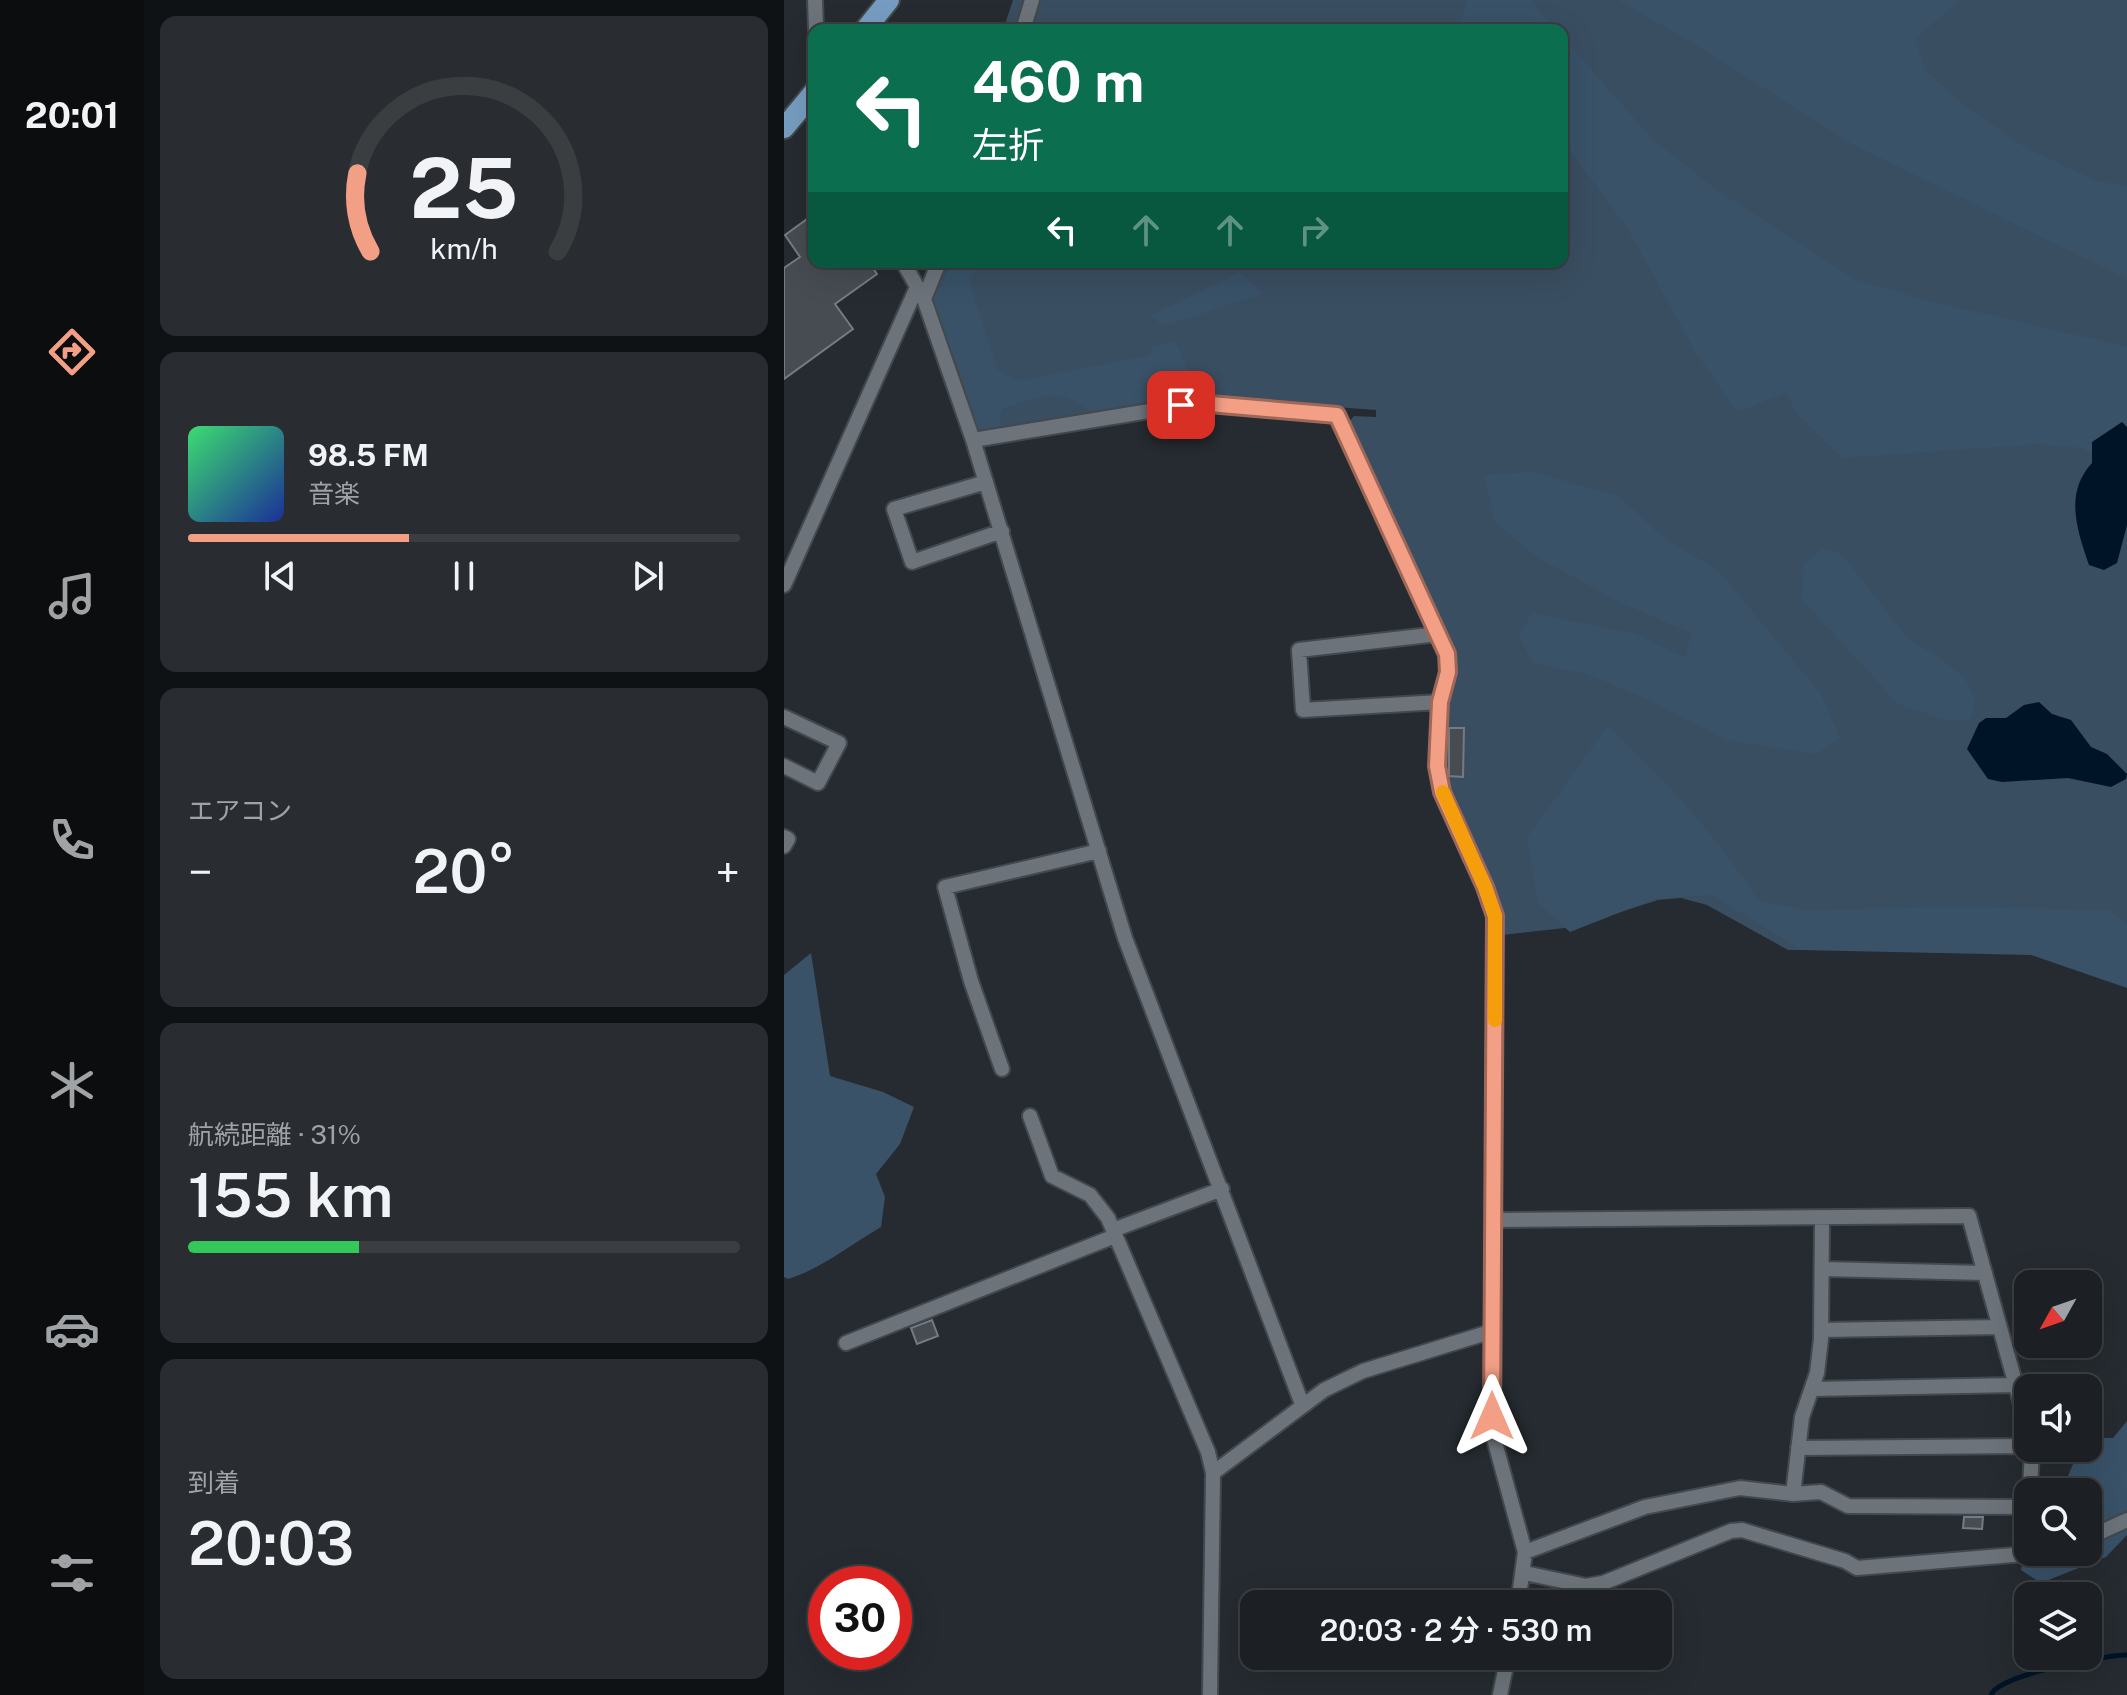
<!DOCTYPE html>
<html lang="ja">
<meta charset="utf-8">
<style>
body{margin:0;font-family:"Public Sans","Noto Sans JP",sans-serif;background:#292d31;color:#f1f3f6;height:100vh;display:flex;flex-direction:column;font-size:30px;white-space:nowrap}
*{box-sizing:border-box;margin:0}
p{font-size:26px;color:#a0a3a6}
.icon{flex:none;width:44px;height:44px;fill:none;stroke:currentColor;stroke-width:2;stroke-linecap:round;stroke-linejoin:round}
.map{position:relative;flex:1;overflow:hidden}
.drawer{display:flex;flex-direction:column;gap:16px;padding:16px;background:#0f1214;width:640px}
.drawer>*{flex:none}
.top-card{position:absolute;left:24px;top:24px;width:760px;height:244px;border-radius:16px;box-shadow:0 8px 32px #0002,0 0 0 2px #3a3e41;background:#0b6e4f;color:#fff;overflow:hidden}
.needle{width:52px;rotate:230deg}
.fabs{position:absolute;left:1230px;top:1270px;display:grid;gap:16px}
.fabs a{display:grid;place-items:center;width:88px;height:88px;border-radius:16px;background:#1c2024;box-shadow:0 8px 32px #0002,0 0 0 2px #3a3e41;font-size:40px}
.speed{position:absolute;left:24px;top:1566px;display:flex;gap:16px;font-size:40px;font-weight:700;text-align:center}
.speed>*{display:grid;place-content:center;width:104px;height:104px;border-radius:50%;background:#1c2024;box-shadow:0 8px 32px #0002,0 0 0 2px #3a3e41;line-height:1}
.speed .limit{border:12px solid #d22;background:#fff;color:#111}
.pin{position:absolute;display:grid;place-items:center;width:68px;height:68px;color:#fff;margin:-34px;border-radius:16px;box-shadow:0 4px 12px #0006}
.me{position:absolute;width:88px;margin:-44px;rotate:0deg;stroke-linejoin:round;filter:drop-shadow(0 0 6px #0008)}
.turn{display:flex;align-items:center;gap:28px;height:168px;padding:0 32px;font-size:36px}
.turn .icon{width:104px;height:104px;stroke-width:2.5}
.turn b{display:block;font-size:56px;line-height:68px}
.lanes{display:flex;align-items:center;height:76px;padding:0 32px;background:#0003;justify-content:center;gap:40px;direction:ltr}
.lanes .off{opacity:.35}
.big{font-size:60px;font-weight:600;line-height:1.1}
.drawer .widget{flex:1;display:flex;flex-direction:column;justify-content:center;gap:12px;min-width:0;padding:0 28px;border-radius:16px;background:#292d31}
.drawer .dial{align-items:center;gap:0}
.dial svg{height:208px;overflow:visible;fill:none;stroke:#3a3e41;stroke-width:7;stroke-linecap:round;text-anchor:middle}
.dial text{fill:#f1f3f6;stroke:none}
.song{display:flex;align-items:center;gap:24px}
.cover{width:96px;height:96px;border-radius:12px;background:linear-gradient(135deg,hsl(140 70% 55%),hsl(230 70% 35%))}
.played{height:8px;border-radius:4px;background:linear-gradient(90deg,#f39f86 40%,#3a3e41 40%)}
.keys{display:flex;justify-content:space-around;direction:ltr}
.heat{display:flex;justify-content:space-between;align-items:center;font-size:44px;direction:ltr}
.charge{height:12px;border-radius:6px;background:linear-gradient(90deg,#34c759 31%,#3a3e41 0)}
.trip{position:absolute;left:456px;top:1590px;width:432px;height:80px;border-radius:16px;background:#1c2024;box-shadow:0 8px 32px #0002,0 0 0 2px #3a3e41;font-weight:600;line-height:80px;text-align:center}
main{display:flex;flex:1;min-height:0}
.tab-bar{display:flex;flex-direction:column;width:144px;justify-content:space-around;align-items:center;background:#0b0d0e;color:#a0a3a6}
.tab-bar .icon{width:56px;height:56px}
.tab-bar .current{color:#f39f86}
.tab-bar b{font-size:36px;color:#f1f3f6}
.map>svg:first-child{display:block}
</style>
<main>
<nav class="tab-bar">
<b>20:01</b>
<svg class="icon current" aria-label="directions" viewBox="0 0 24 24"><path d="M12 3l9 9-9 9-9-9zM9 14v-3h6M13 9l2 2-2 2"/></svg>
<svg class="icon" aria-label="music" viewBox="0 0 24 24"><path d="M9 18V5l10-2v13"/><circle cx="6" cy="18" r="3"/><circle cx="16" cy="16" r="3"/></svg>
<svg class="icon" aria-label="phone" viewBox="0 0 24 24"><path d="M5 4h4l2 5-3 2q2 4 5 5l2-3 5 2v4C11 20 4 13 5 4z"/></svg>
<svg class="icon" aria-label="climate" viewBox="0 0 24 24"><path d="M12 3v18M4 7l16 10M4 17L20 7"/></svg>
<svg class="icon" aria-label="car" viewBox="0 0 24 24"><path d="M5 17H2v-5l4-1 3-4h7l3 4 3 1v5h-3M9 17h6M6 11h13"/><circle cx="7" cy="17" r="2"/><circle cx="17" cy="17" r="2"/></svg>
<svg class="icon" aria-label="filters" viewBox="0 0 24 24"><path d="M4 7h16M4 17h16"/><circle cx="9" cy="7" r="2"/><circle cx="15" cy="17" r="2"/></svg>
</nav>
<section class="drawer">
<div class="widget dial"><svg viewBox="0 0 100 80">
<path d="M14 69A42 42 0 1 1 86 69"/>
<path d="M14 69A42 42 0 0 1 9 39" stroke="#f39f86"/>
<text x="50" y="56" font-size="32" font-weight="700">25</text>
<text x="50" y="72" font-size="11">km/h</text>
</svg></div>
<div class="widget">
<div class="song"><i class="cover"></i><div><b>98.5 FM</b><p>音楽</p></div></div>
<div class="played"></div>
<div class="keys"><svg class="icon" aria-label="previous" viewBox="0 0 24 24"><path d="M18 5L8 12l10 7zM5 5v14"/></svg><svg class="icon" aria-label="pause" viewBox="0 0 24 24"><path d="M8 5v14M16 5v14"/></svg><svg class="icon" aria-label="next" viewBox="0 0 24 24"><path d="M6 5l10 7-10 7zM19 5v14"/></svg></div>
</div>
<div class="widget"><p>エアコン</p>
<div class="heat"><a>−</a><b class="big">20°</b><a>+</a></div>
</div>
<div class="widget"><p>航続距離 · 31%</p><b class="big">155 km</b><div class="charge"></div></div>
<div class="widget"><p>到着</p><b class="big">20:03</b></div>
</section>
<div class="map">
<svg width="1343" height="1695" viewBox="0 0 1343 1695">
<rect width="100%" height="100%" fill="#252b30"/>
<!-- green -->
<path fill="#3a4e61" d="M 229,0 L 1343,0 L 1343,955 L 1264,948 L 1004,950 L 923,905 L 897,898 L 874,900 L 790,927 L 718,935 L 668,819 L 658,757 L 671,660 L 564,423 L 570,416 L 592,417 L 592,410 L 403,396 L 201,432 L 195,430 C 177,405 138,290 147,262 L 778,262 L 778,30 L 219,30 Z"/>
<!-- forest -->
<path fill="#395268" d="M 683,0 L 746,0 L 773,30 L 681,30 L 676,25 Z
M 834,0 L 1176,0 L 1131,39 L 1142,71 L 1181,106 L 1242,148 L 1311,180 L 1343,187 L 1343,279 L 1068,144 L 914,46 Z
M 778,36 L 868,139 L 930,188 L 1070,279 L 1138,299 L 1343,347 L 1343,478 L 1299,448 L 1255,444 L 1058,458 L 1013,414 L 1002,393 L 953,412 L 912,353 L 842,226 L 778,140 Z
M 166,262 L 193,262 L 186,285 L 214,370 L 233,381 L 367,355 L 367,348 L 388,341 L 395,348 L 410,388 L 403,396 L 308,413 C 273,385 258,397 219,408 L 215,416 L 218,429 L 195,430 L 148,308 L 144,283 L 158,287 Z
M 456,272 L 479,294 L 380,326 L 366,316 Z
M 747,472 L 834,495 L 882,540 L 933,569 L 1036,693 L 1056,738 L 1032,754 L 942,740 L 863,699 L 802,674 L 749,663 L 734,636 L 748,613 L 852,634 L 901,658 L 907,633 L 837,603 L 754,558 L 711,522 L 700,475 Z
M 1038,548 L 1058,554 L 1125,640 L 1152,655 L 1181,678 L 1192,703 L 1186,719 L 1164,721 L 1114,704 L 1017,599 L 1020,564 Z
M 824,726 C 881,779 931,834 974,900 L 1019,910 L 1167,907 L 1326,910 L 1343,924 L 1343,988 L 1247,955 L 1017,950 L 928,895 L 870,899 L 786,932 L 754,903 L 743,837 Z
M 27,953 L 46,1076 L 99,1092 L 130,1107 L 116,1144 L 92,1174 L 101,1197 L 97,1227 C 66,1245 37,1269 4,1279 L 0,1277 L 0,975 Z
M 1343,1421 L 1343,1535 L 1322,1557 L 1257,1583 L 1237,1570 L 1244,1540 L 1244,1552 L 1304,1552 L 1304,1492 L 1277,1492 L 1296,1448 L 1304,1448 L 1306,1438 L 1329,1438 Z"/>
<!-- water -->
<path fill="#001427" d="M 1338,422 L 1343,427 L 1343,525 L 1333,563 L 1320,570 L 1305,565 C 1293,530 1280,493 1308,463 L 1308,442 Z
M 1255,702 L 1268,714 L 1287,720 L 1307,747 L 1323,754 L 1343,774 L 1342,779 L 1327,787 L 1284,778 L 1218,782 L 1204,779 L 1183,749 L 1195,723 L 1202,718 L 1222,718 L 1240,705 Z"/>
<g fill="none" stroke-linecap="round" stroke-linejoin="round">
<!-- stream -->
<path stroke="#001427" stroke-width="5" d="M 1207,1695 C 1214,1675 1320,1655 1343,1655"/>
</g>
<!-- building -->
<path fill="#464c52" stroke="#757b82" stroke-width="2" d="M 30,214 L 30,262 L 85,262 L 93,274 L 51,304 L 69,329 L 0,379 L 0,268 L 16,257 L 1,235 Z
M 665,728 L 680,728 L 679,777 L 665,776 Z
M 148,1320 L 154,1336 L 133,1344 L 127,1328 Z
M 1180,1517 L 1199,1517 L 1198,1529 L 1179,1528 Z"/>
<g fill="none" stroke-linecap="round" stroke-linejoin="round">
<defs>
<path id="street" d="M 31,0 L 32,30
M 239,30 L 248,0
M 119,262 L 140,299 L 189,440 L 341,938 L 518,1404
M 140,299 L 155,262
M 189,440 L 414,403 L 553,415 L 663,654 L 664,672 L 656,702 L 653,766 L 658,792 L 701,887 L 711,916 L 709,1435 L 741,1552 L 734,1604
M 202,482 L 110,509 L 128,562 L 218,531
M 0,585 L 133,287
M 654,634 L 515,650 L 519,710 L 656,702
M 0,717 L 55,743 L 34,783 L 0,766
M 0,837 L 4,839 L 0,846
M 218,1069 L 187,981 L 161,887 L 315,851
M 246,1116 L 268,1176 L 306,1195 L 324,1218 L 424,1452 L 429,1473 L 426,1695
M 710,1220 L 1185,1216 L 1244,1429
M 329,1230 L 438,1189
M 1039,1269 L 1201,1273
M 1037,1330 L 1216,1327
M 62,1343 L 331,1236
M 1028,1389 L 1232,1385
M 1014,1448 L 1244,1446
M 429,1473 L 540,1390 L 579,1371 L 709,1331
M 1246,1492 L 1248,1448
M 1009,1494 L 1018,1417 L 1033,1373 L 1037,1339 L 1038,1220
M 1304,1538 L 1343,1520
M 741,1552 L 861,1507 L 956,1488 L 1009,1494 L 1037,1492 L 1064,1506 L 1244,1507
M 741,1573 L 802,1586 L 819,1583 L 947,1531 L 958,1530 L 1061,1561 L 1073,1568 L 1265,1552
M 716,1695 L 724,1656"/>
<path id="primary" d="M 81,30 L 105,0
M 0,128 L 30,92"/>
</defs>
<!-- street casing -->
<use href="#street" stroke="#43484c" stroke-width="18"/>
<!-- primary casing -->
<use href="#primary" stroke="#43484c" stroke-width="24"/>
<!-- street -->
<use href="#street" stroke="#6c737a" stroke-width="14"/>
<!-- primary -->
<use href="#primary" stroke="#769dc1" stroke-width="20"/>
</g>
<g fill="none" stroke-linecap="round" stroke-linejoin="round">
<defs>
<path id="route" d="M 397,405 L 414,403 L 553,415 L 663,654 L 664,672 L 656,702 L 653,766 L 658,792 L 701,887 L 711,916 L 708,1416"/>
</defs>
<!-- route casing -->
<use href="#route" stroke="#9e6757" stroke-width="20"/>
<!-- route -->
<use href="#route" stroke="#f39f86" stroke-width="14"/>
<!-- slow -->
<path stroke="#f59e0b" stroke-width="14" d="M 659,792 L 701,887 L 711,916 L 711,1020"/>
</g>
</svg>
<div class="fabs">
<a><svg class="needle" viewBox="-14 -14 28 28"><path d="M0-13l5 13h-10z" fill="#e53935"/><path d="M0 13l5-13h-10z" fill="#a0a3a6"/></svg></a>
<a><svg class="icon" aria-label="sound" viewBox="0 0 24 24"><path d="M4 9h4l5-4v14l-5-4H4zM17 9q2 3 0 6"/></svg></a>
<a><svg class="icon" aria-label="search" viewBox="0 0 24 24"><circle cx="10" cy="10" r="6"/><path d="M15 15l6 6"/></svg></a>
<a><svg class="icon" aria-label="layers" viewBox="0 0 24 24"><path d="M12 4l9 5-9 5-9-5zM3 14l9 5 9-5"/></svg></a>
</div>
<div class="speed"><div class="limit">30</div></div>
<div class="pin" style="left:397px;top:405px;background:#d93025"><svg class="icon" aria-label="arrive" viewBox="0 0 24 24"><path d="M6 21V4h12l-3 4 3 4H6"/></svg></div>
<svg class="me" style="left:708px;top:1416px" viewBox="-20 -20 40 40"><path d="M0-17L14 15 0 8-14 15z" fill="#f39f86" stroke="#fff" stroke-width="4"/></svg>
<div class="trip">20:03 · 2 分 · 530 m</div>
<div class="top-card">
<div class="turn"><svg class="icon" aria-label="left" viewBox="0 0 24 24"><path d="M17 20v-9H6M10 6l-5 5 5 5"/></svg><div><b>460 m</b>左折</div></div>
<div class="lanes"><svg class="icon" aria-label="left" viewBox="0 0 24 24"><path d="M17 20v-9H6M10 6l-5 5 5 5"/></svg><svg class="icon off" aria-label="ahead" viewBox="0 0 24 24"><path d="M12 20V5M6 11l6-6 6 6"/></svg><svg class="icon off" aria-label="ahead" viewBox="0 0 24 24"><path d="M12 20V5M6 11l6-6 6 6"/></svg><svg class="icon off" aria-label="right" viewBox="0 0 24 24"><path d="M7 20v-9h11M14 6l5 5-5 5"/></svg></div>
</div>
</div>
</main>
